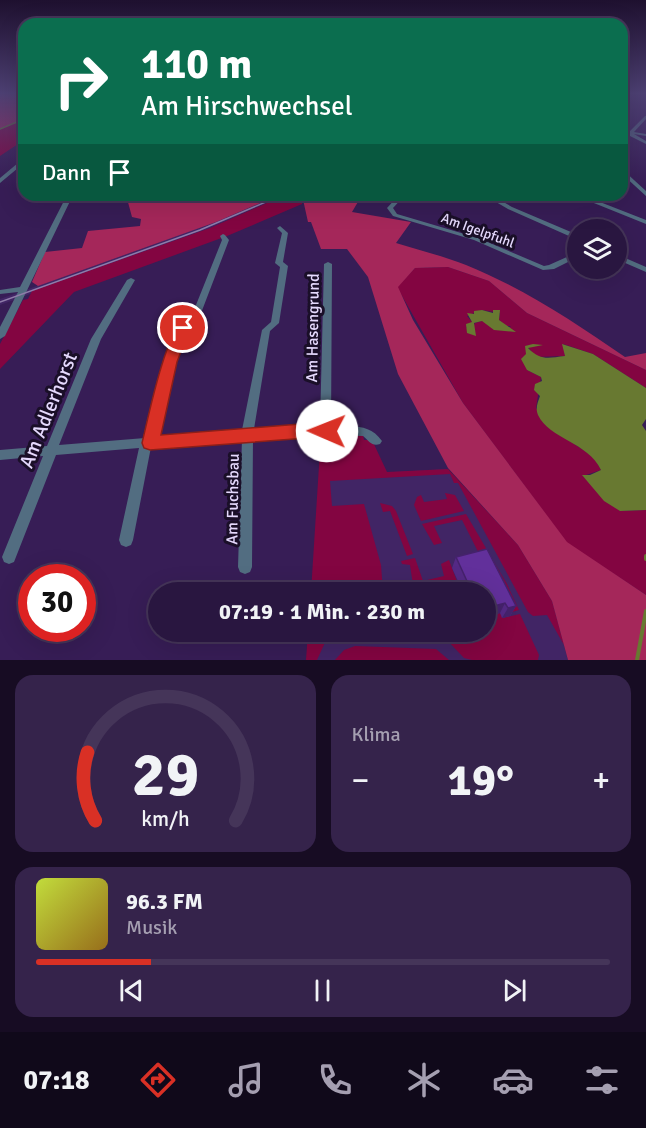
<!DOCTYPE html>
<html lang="de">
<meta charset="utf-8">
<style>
body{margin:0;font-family:Signika,sans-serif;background:#35234b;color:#f1f3f6;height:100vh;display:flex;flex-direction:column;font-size:22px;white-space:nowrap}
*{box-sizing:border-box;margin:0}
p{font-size:20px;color:#a59fb1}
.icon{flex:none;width:33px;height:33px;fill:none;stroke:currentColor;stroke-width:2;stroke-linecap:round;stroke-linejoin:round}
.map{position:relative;height:660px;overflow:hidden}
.side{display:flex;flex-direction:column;gap:15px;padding:15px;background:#170c23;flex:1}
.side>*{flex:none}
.top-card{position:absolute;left:18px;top:18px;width:610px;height:183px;border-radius:18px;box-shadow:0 6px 24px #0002,0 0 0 2px #453559;background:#0b6e4f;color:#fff;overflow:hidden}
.controls{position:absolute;left:567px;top:219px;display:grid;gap:12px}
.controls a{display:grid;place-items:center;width:60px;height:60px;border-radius:50%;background:#291640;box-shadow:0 6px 24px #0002,0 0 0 2px #453559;font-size:30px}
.speed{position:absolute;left:18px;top:564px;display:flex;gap:12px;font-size:30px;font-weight:700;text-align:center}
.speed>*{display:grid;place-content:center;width:78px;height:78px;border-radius:50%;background:#291640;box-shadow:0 6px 24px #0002,0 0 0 2px #453559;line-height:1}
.speed .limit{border:9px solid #d22;background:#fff;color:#111}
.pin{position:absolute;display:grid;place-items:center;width:51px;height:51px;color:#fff;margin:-26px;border:3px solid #fff;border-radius:50%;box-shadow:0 2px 6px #0007}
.me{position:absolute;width:66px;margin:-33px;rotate:271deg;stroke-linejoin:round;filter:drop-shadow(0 0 4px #0008)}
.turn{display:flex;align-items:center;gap:21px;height:126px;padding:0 24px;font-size:27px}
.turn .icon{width:78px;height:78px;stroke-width:2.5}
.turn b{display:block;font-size:42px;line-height:51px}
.then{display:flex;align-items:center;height:57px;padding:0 24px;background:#0003;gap:12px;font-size:22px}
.big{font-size:45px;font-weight:800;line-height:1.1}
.side .card{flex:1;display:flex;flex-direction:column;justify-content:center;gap:9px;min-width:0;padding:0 21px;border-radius:18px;background:#35234b}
.side .dial{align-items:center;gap:0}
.dial svg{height:156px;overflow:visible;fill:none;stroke:#453559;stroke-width:7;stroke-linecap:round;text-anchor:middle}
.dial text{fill:#f1f3f6;stroke:none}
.song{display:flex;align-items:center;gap:18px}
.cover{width:72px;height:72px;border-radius:9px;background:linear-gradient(135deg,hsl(70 70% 55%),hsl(40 70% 35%))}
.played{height:6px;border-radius:3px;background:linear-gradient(90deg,#d93025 20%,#453559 20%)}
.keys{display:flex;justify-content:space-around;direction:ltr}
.heat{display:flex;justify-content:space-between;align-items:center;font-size:33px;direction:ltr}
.side .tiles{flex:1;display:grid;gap:15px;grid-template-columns:1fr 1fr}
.card:last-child{grid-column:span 2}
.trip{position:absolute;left:148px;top:582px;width:348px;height:60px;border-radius:30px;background:#291640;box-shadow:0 6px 24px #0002,0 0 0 2px #453559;font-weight:800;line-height:60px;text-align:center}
.tabs{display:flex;height:96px;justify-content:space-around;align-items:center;background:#10091a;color:#a59fb1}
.tabs .icon{width:42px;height:42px}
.tabs .active{color:#d93025}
.tabs b{font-size:27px;color:#f1f3f6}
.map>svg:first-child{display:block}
</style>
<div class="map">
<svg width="646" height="660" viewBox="0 0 646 660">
<rect width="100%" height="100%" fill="#371d56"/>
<!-- built -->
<path fill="#412565" d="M 279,195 L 285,195 L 210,228 L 0,305 L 0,299 L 155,244 Z
M 448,469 L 552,601 L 568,660 L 312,660 L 313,632 L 486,632 L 486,592 L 315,592 L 319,476 Z"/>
<!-- green -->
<path fill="#830541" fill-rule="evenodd" d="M 24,119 L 24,140 L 0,156 L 0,129 Z
M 285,195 L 302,195 L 302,204 L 227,236 L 74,292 L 0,369 L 0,344 L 23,300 L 28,299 L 32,291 L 210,228 Z
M 448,267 L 489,281 L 527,313 L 646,370 L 646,388 L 593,354 L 563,344 L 565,356 L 535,357 L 527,345 L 527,370 L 541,377 L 536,408 L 553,430 L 594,457 L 601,470 L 583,476 L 620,511 L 646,510 L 646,595 L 567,543 L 463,403 L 397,287 L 415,268 ZM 482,310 L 500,313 L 499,320 L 506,326 L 511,326 C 498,337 493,323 482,321 L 475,323 L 473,327 L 466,328 L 472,322 L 467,316 Z
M 321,434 L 363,435 L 364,440 L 372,440 L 387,472 L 448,469 L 518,545 L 552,601 L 564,645 L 547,615 L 533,616 L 528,612 L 458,483 L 454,483 L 450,474 L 330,481 L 332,506 L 364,504 L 381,565 L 383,592 L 311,592 Z
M 445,493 L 455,495 L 464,511 L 421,521 L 414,505 L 417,497 L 421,495 L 424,502 L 447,499 Z
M 380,503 L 392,506 L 396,511 L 413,554 L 407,556 L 390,511 L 383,512 Z
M 466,514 L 507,584 L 519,610 L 509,613 L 462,520 L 434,526 L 442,543 L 434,545 L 422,524 Z
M 415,558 L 423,581 L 444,576 L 441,564 L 449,560 L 461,592 L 414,592 L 410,565 L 402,564 L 401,561 Z
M 500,613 L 503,618 L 520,614 L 539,655 L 538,660 L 472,660 L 464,658 L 447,640 L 412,632 L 486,632 L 486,617 Z
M 308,632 L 339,632 L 327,638 L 317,660 L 306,660 Z
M 355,646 L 436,649 L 449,660 L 335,660 L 344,650 Z"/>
<!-- forest -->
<path fill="#a5275a" d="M 0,94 L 24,94 L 24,119 L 0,129 Z
M 126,195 L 279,195 L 216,222 L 38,286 L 32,282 L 45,252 L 82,248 L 88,231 L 140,226 L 141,219 L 132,217 Z
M 302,195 L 362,195 L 352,212 L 411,222 L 396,243 C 419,250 443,256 466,265 C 523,288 574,322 625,357 L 646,353 L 646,370 L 527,313 L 489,281 L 448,267 L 415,268 L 398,287 L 413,320 L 463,403 L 567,542 L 646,595 L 646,660 L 568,660 L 552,601 L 518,545 L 448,468 L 398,374 L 368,277 L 347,249 L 321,249 L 311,222 L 308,222 Z"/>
<!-- water -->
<path fill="#687931" d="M 482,310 L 493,313 L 493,310 L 500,310 L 499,320 L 516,332 L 494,330 L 482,321 L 474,323 L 476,336 L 467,333 L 466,324 L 472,322 L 467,313 L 474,314 L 474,311 Z
M 533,344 L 543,345 L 528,348 C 541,361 548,358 565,356 L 562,344 L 593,354 L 646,388 L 646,419 L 642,425 L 646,431 L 646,510 L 620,511 L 604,501 L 582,475 L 590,475 L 601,470 C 588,442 549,439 538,415 C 535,408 538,402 540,396 L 534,390 L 535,384 L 542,381 L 541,377 L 527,370 L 521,359 L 526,354 L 525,346 Z"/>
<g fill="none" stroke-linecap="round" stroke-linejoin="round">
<!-- stream-far1 -->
<path stroke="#687931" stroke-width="1.5" d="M 0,129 L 24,119"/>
<!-- stream -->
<path stroke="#687931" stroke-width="4" d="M 646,556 L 646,559
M 637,660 L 646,611"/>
<!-- minor -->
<path fill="#526d81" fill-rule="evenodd" d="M 645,116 L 646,116 L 646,119 L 634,132 L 646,134 L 646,136 L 634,134 L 646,141 L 646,144 L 628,135 L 628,133 L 622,132 L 622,130 L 630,131 Z
M 24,158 L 24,163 L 0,183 L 0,178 Z
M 622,169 L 646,191 L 646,196 L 622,174 Z
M 67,195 L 73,195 L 5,336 L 0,339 L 0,327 L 18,292 L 0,294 L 0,290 L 20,287 Z
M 399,195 L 405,195 L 393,208 L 397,214 L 478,238 L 544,266 L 549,265 L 578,252 L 578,257 L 554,269 L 543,270 L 474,240 L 393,216 L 387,208 Z
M 484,195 L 491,195 L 512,207 L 578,235 L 578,240 L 508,209 Z
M 574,195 L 582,195 L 646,220 L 646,224 Z
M 280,226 L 288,233 L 283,262 L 288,266 L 279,323 L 270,331 L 254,429 L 320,424 L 324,264 L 328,262 L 332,264 L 331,427 C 350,427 369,422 382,441 L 380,444 C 372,447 369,441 363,436 L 328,435 L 323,433 L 253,438 L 252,567 L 250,572 L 245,574 L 240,572 L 238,567 L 242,439 L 151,447 L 133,540 L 131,545 L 126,547 L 121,545 L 119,540 L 139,448 L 56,455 L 14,562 L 9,564 L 4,562 L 2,557 L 43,456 L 0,460 L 0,450 L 47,446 L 91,339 L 127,280 L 131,278 L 135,280 L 101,339 L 59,445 L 145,438 L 165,362 L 179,328 L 190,320 L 222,240 L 220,236 L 223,234 L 225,235 L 229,240 L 198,321 L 187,329 L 175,362 L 157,437 L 242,430 L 262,330 L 271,322 L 280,267 L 275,263 L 282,233 L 277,228 Z
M 616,254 L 646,267 L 646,272 L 616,259 Z"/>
<!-- tram -->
<path stroke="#8f7caa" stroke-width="1.5" d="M 0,302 L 200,230 L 282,195"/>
</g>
<!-- wall -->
<path fill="#542985" d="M 456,557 L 516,606 L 510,616 L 502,618 L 500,613 L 486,617 L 486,592 L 463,592 L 452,568 Z"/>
<!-- shaded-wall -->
<path fill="#45226c" d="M 505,603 L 500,613 L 486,617 L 486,608 Z
M 516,606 L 510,616 L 502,618 L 508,608 Z"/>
<!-- building -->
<path fill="#62309b" stroke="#45226c" stroke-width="1.5" d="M 487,549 L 516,606 L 508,608 L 505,603 L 486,608 L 486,592 L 472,592 L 456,557 Z"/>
<!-- sky -->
<linearGradient id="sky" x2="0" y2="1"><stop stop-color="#1e102f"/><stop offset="0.5" stop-color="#4d4073"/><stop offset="1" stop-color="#4d4073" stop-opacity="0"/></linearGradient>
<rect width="646" height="187" fill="url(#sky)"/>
<!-- route -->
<path fill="#d93025" stroke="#8d1f18" stroke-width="1.5" d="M 183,324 L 190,328 L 177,362 L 161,435 L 325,422 L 331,424 L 336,431 L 334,436 L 150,450 L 144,448 L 142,443 C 147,423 166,329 183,324 Z"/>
<g text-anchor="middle" stroke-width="6" stroke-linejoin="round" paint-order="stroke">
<!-- far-street labels -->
<g font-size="14" fill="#e5d9fd" stroke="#1a0f28">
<text transform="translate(478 230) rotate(20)" y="5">Am Igelpfuhl</text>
</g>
<!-- street labels -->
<g font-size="16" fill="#e5d9fd" stroke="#1a0f28">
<text transform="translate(312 328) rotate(-89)" y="6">Am Hasengrund</text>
<text transform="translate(232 499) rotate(-89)" y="6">Am Fuchsbau</text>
</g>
<!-- near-street labels -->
<g font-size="20" fill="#e5d9fd" stroke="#1a0f28">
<text transform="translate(48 410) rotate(-68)" y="7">Am Adlerhorst</text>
</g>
</g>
</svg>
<div class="controls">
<a><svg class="icon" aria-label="layers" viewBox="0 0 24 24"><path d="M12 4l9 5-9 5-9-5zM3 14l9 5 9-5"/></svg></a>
</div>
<div class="speed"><div class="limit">30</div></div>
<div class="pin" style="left:183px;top:328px;background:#d93025"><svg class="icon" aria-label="arrive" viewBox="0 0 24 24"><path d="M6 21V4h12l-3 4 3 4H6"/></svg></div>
<svg class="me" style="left:327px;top:431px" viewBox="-20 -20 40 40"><circle r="19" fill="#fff"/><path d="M0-13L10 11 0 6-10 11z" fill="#d93025"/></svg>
<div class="trip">07:19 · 1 Min. · 230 m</div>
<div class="top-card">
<div class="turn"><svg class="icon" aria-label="right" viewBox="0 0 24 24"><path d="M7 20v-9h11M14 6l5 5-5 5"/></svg><div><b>110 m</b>Am Hirschwechsel</div></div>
<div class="then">Dann<svg class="icon" aria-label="arrive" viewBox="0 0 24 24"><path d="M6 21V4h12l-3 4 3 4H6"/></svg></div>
</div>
</div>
<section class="side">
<div class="tiles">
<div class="card dial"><svg viewBox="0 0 100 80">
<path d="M14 69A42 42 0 1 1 86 69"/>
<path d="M14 69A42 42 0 0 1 10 34" stroke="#d93025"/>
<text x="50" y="56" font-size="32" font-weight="700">29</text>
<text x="50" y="72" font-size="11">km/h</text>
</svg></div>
<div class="card"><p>Klima</p>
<div class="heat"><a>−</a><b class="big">19°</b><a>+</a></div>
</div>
<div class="card">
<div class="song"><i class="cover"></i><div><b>96.3 FM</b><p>Musik</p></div></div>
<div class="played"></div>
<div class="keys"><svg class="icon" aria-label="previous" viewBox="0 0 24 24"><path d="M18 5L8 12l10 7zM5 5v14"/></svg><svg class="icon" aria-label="pause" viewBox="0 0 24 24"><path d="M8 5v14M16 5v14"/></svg><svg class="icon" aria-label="next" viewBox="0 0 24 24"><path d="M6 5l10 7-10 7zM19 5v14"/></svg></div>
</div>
</div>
</section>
<nav class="tabs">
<b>07:18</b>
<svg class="icon active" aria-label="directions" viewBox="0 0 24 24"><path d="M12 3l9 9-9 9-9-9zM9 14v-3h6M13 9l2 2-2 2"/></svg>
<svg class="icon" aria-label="music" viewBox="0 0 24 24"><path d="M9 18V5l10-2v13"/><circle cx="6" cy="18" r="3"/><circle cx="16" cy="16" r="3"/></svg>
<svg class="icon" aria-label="phone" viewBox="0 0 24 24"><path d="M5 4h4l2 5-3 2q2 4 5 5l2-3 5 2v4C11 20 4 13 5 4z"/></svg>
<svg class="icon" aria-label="climate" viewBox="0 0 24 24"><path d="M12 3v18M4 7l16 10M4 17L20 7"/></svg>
<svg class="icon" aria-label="car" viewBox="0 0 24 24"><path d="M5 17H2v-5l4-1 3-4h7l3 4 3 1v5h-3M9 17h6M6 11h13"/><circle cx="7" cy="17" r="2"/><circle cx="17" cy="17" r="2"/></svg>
<svg class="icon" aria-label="filters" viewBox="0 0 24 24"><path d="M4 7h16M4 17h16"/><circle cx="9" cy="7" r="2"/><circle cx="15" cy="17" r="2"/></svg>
</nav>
